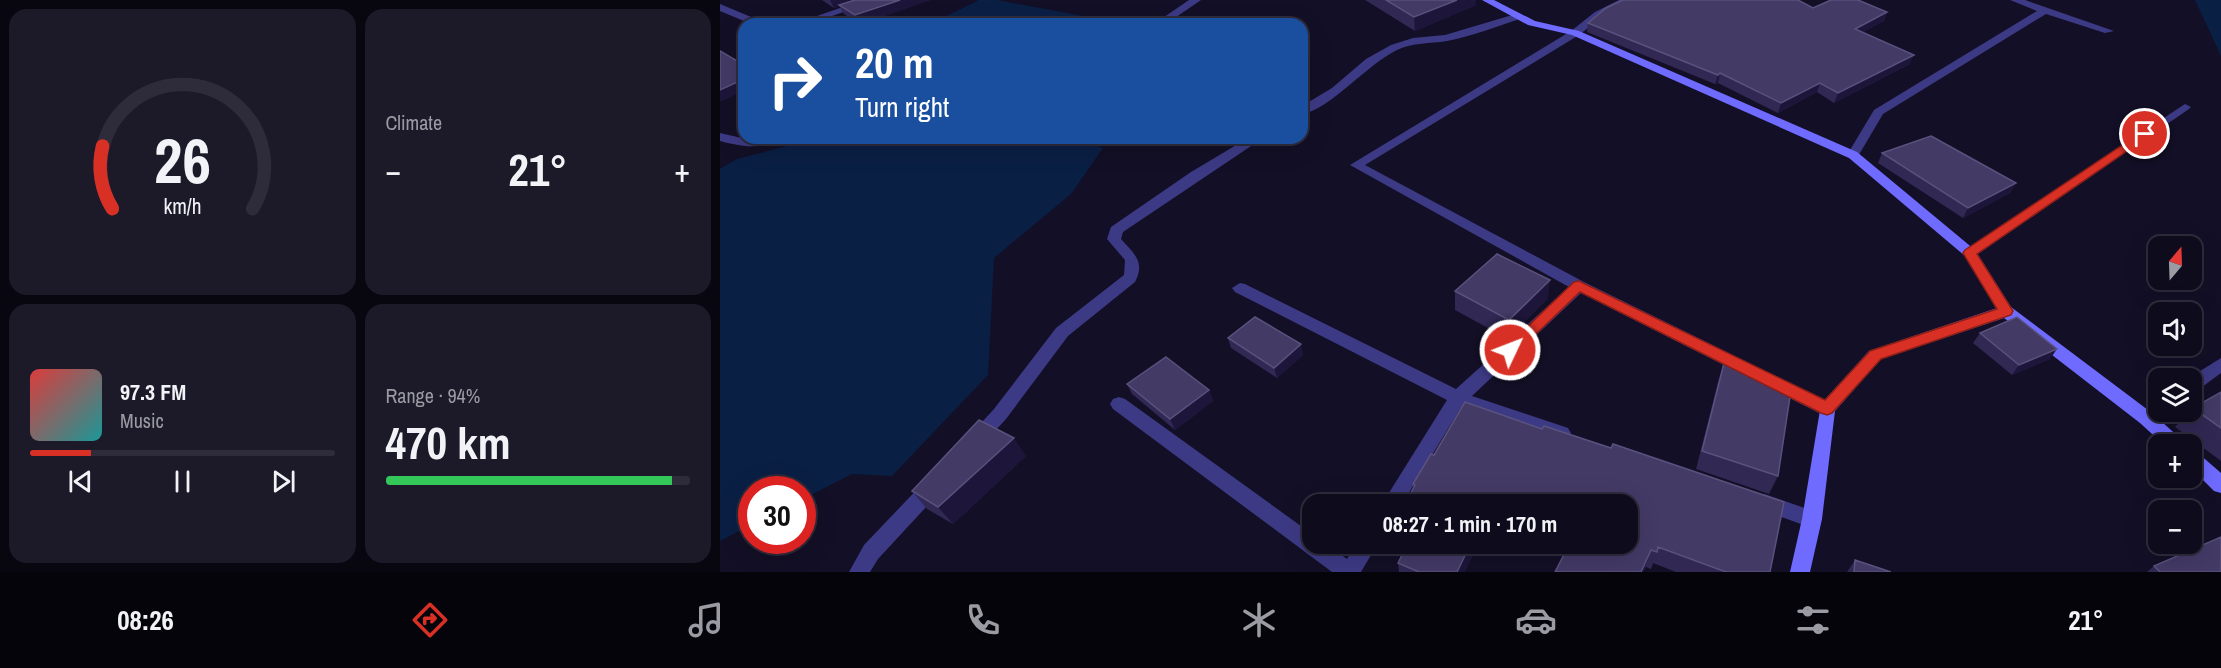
<!DOCTYPE html>
<meta charset="utf-8">
<style>
body{margin:0;font-family:"Archivo Narrow",sans-serif;background:#1c1929;color:#f1f3f6;height:100vh;display:flex;flex-direction:column;font-size:22px;white-space:nowrap}
*{box-sizing:border-box;margin:0}
p{font-size:20px;color:#9b9ba3}
.icon{flex:none;width:33px;height:33px;fill:none;stroke:currentColor;stroke-width:2;stroke-linecap:round;stroke-linejoin:round}
.map{position:relative;flex:1;overflow:hidden}
.drawer{display:flex;flex-direction:column;gap:9px;padding:9px;background:#08060f;width:720px}
.drawer>*{flex:none}
.guide{position:absolute;left:18px;top:18px;width:570px;height:126px;border-radius:18px;box-shadow:0 6px 24px #0002,0 0 0 2px #2e2b3b;background:#1a4fa0;color:#fff;overflow:hidden}
.needle{width:39px;rotate:19deg}
.fabs{position:absolute;left:1428px;top:236px;display:grid;gap:12px}
.fabs a{display:grid;place-items:center;width:54px;height:54px;border-radius:12px;background:#0e0b1c;box-shadow:0 6px 24px #0002,0 0 0 2px #2e2b3b;font-size:30px}
.speed{position:absolute;left:18px;top:476px;display:flex;gap:12px;font-size:30px;font-weight:700;text-align:center}
.speed>*{display:grid;place-content:center;width:78px;height:78px;border-radius:50%;background:#0e0b1c;box-shadow:0 6px 24px #0002,0 0 0 2px #2e2b3b;line-height:1}
.speed .limit{border:9px solid #d22;background:#fff;color:#111}
.pin{position:absolute;display:grid;place-items:center;width:51px;height:51px;color:#fff;margin:-26px;border:3px solid #fff;border-radius:50%;box-shadow:0 2px 6px #0007}
.me{position:absolute;width:66px;margin:-33px;rotate:47deg;stroke-linejoin:round;filter:drop-shadow(0 0 4px #0008)}
.turn{display:flex;align-items:center;gap:21px;height:126px;padding:0 18px;font-size:27px}
.turn .icon{width:78px;height:78px;stroke-width:2.5}
.turn b{display:block;font-size:42px;line-height:51px}
.big{font-size:45px;font-weight:700;line-height:1.1}
.drawer .card{flex:1;display:flex;flex-direction:column;justify-content:center;gap:9px;min-width:0;padding:0 21px;border-radius:18px;background:#1c1929}
.drawer .dial{align-items:center;gap:0}
.dial svg{height:156px;overflow:visible;fill:none;stroke:#2e2b3b;stroke-width:7;stroke-linecap:round;text-anchor:middle}
.dial text{fill:#f1f3f6;stroke:none}
.song{display:flex;align-items:center;gap:18px}
.cover{width:72px;height:72px;border-radius:9px;background:linear-gradient(135deg,hsl(0 70% 55%),hsl(180 70% 35%))}
.played{height:6px;border-radius:3px;background:linear-gradient(90deg,#d93025 20%,#2e2b3b 20%)}
.keys{display:flex;justify-content:space-around;direction:ltr}
.heat{display:flex;justify-content:space-between;align-items:center;font-size:33px;direction:ltr}
.charge{height:9px;border-radius:4px;background:linear-gradient(90deg,#34c759 94%,#2e2b3b 0)}
.drawer .tiles{flex:1;display:grid;gap:9px;grid-template-columns:repeat(2,1fr)}
.trip{position:absolute;left:582px;top:494px;width:336px;height:60px;border-radius:18px;background:#0e0b1c;box-shadow:0 6px 24px #0002,0 0 0 2px #2e2b3b;font-weight:700;line-height:60px;text-align:center}
.dock{display:flex;height:96px;justify-content:space-around;align-items:center;background:#06040b;color:#9b9ba3}
.dock .icon{width:42px;height:42px}
.dock .on{color:#d93025}
.dock b{font-size:27px;color:#f1f3f6}
main{display:flex;flex:1;min-height:0}
.map>svg:first-child{display:block}
</style>
<main>
<section class="drawer">
<div class="tiles">
<div class="card dial"><svg viewBox="0 0 100 80">
<path d="M14 69A42 42 0 1 1 86 69"/>
<path d="M14 69A42 42 0 0 1 9 37" stroke="#d93025"/>
<text x="50" y="56" font-size="32" font-weight="700">26</text>
<text x="50" y="72" font-size="11">km/h</text>
</svg></div>
<div class="card"><p>Climate</p>
<div class="heat"><a>−</a><b class="big">21°</b><a>+</a></div>
</div>
<div class="card">
<div class="song"><i class="cover"></i><div><b>97.3 FM</b><p>Music</p></div></div>
<div class="played"></div>
<div class="keys"><svg class="icon" aria-label="previous" viewBox="0 0 24 24"><path d="M18 5L8 12l10 7zM5 5v14"/></svg><svg class="icon" aria-label="pause" viewBox="0 0 24 24"><path d="M8 5v14M16 5v14"/></svg><svg class="icon" aria-label="next" viewBox="0 0 24 24"><path d="M6 5l10 7-10 7zM19 5v14"/></svg></div>
</div>
<div class="card"><p>Range · 94%</p><b class="big">470 km</b><div class="charge"></div></div>
</div>
</section>
<div class="map">
<svg width="1501" height="572" viewBox="0 0 1501 572">
<rect width="100%" height="100%" fill="#130f26"/>
<!-- water -->
<path fill="#0a1f44" d="M 259,0 L 277,0 L 401,23 L 210,24 Z
M 1475,0 L 1501,0 L 1501,56 Z
M 98,138 L 357,138 L 383,148 L 351,194 L 274,258 L 268,375 L 172,476 L 132,474 L 83,499 L 82,489 L 32,489 L 31,525 L 0,541 L 0,169 L 17,159 Z"/>
<g fill="none" stroke-linecap="round" stroke-linejoin="round">
<!-- street -->
<path fill="#3d3a85" fill-rule="evenodd" d="M 143,0 L 158,0 L 89,24 L 74,24 Z
M 469,0 L 481,0 L 446,24 L 434,24 Z
M 899,0 L 911,0 L 883,16 L 859,35 L 645,165 L 864,282 L 1113,404 L 1116,409 L 1113,414 L 1107,416 L 1101,414 L 861,293 L 752,396 L 848,428 L 851,433 L 848,438 L 842,440 L 742,406 L 682,504 L 662,504 L 727,400 L 515,292 L 512,288 L 520,283 L 525,284 L 736,389 L 849,287 L 630,165 L 851,31 L 875,12 Z
M 1290,0 L 1305,0 L 1394,31 L 1385,33 L 1326,14 L 1163,114 L 1137,158 L 1129,158 L 1127,155 L 1154,110 L 1317,11 Z
M 0,4 L 43,22 L 44,24 L 31,24 L 0,11 Z
M 799,13 L 804,16 L 803,18 C 778,26 752,36 727,41 C 710,44 693,42 677,50 C 645,66 615,105 582,115 L 582,106 L 612,88 L 646,59 L 671,45 L 693,38 L 725,35 Z
M 1465,104 L 1471,107 L 1469,109 L 1255,256 L 1245,256 L 1243,253 L 1245,250 Z
M 0,133 L 26,139 L 59,138 C 44,151 18,146 0,141 Z
M 528,138 L 543,138 L 403,232 L 401,239 C 413,253 426,261 415,282 L 348,336 L 286,419 L 262,445 L 256,447 L 250,445 L 247,440 L 250,435 L 274,409 L 336,328 L 404,275 L 405,260 L 387,239 L 391,227 L 471,172 Z
M 1501,358 L 1501,373 L 1478,390 L 1472,391 L 1472,378 L 1469,378 Z
M 399,397 L 405,399 L 592,534 L 592,543 L 604,543 L 627,559 L 637,543 L 658,543 L 641,572 L 612,572 L 393,409 L 390,404 L 393,399 Z
M 1438,402 L 1438,411 L 1446,411 C 1440,420 1430,426 1420,423 L 1417,418 L 1420,413 Z
M 213,478 L 220,480 L 222,486 L 220,492 L 158,559 L 150,572 L 129,572 L 144,545 L 206,480 Z
M 1044,494 L 1099,513 L 1102,519 L 1099,525 L 1092,528 L 1037,508 L 1034,502 L 1037,496 Z"/>
<!-- secondary -->
<path fill="#6f6bff" fill-rule="evenodd" d="M 762,0 L 774,0 L 815,21 L 859,31 L 1137,152 L 1255,250 L 1291,307 L 1432,413 L 1461,439 L 1464,444 L 1443,444 L 1420,423 L 1284,318 L 1161,359 L 1115,411 L 1102,519 L 1090,572 L 1070,572 L 1082,519 L 1101,404 L 1149,351 L 1277,308 L 1245,256 L 1129,158 L 852,35 L 808,25 Z
M 1472,450 L 1478,453 L 1501,473 L 1501,493 L 1494,491 L 1472,469 Z"/>
</g>
<!-- wall -->
<path fill="#312854" d="M 102,0 L 210,0 L 141,24 L 139,24 L 124,14 L 119,6 L 114,8 Z
M 645,0 L 756,0 L 756,5 L 695,31 Z
M 1093,8 L 1167,12 L 1164,21 L 1143,32 L 1190,64 L 1114,103 L 1097,92 L 1058,113 L 998,83 L 995,84 L 867,32 L 868,23 Z
M 1162,153 L 1296,183 L 1290,193 L 1243,218 L 1158,163 Z
M 735,291 L 828,298 L 788,339 L 735,310 Z
M 1260,333 L 1330,359 L 1292,375 L 1253,343 Z
M 508,338 L 583,355 L 557,378 L 511,348 Z
M 1004,363 L 1044,383 L 1058,476 L 1049,494 L 976,469 L 998,382 Z
M 407,384 L 489,390 L 493,401 L 455,430 L 412,394 Z
M 1501,392 L 1501,461 L 1455,427 L 1470,411 L 1472,411 L 1473,408 Z
M 306,456 L 233,524 L 207,509 L 192,491 Z
M 693,484 L 1050,572 L 956,572 L 933,563 L 931,569 L 926,567 L 923,572 L 835,572 L 844,555 L 810,543 L 908,543 L 693,488 Z
M 1135,560 L 1171,572 L 1127,572 Z
M 678,563 L 745,572 L 679,572 Z
M 1434,566 L 1501,572 L 1427,572 Z"/>
<!-- shaded-wall -->
<path fill="#1d163a" d="M 110,0 L 136,0 L 114,8 Z
M 180,0 L 210,0 L 141,24 L 139,24 L 135,15 Z
M 737,0 L 756,0 L 756,5 L 695,31 L 694,17 Z
M 1167,12 L 1164,21 L 1132,38 L 1135,29 Z
M 1194,55 L 1190,64 L 1114,103 L 1118,93 Z
M 1000,73 L 998,83 L 995,84 L 998,75 Z
M 24,79 L 24,91 L 0,102 L 0,90 Z
M 1100,83 L 1097,92 L 1058,113 L 1061,103 Z
M 1296,183 L 1290,193 L 1243,218 L 1248,208 Z
M 830,280 L 828,298 L 788,339 L 789,320 Z
M 581,344 L 583,355 L 557,378 L 554,368 Z
M 1337,349 L 1330,359 L 1292,375 L 1299,365 Z
M 489,390 L 493,401 L 455,430 L 450,419 Z
M 294,438 L 306,456 L 233,524 L 218,507 Z
M 751,543 L 759,543 L 745,572 L 737,572 Z
M 931,550 L 923,572 L 921,572 Z"/>
<!-- building -->
<path fill="#433a66" stroke="#5a527e" stroke-width="1.5" d="M 135,0 L 180,0 L 135,15 L 119,5 Z
M 666,0 L 737,0 L 694,17 Z
M 903,0 L 1078,0 L 1093,8 L 1111,0 L 1138,0 L 1167,12 L 1135,29 L 1194,55 L 1118,93 L 1100,83 L 1061,103 L 1000,73 L 998,75 L 868,23 L 886,8 Z
M 0,51 L 24,65 L 24,79 L 0,90 Z
M 1211,136 L 1296,183 L 1248,208 L 1162,153 Z
M 777,254 L 830,280 L 789,320 L 735,291 Z
M 535,317 L 581,344 L 554,368 L 508,338 Z
M 1297,317 L 1337,349 L 1299,365 L 1260,333 Z
M 446,357 L 489,390 L 450,419 L 407,384 Z
M 1004,363 L 1045,375 L 1044,383 L 1071,390 L 1058,476 L 982,451 Z
M 1501,392 L 1501,428 L 1473,408 Z
M 745,402 L 822,429 L 824,426 L 891,448 L 893,444 L 1064,502 L 1050,572 L 1006,572 L 938,547 L 937,552 L 931,550 L 921,572 L 835,572 L 850,543 L 908,543 L 908,504 L 685,504 L 695,485 L 693,484 L 711,454 L 714,455 Z
M 259,420 L 294,438 L 218,507 L 192,491 Z
M 1501,537 L 1501,572 L 1440,572 L 1434,566 Z
M 688,543 L 751,543 L 737,572 L 699,572 L 678,563 Z
M 1135,560 L 1171,572 L 1134,572 Z"/>
<!-- route -->
<path fill="#d93025" stroke="#8d1f18" stroke-width="1.5" d="M 1425,130 L 1431,134 L 1429,136 L 1257,254 L 1293,311 L 1291,315 L 1161,359 L 1112,413 L 1107,415 L 1101,413 L 860,292 L 795,354 L 785,354 L 783,350 L 854,282 L 859,281 L 1105,400 L 1150,351 L 1277,309 L 1243,253 L 1245,250 Z"/>
</svg>
<div class="fabs">
<a><svg class="needle" viewBox="-14 -14 28 28"><path d="M0-13l5 13h-10z" fill="#e53935"/><path d="M0 13l5-13h-10z" fill="#9b9ba3"/></svg></a>
<a><svg class="icon" aria-label="sound" viewBox="0 0 24 24"><path d="M4 9h4l5-4v14l-5-4H4zM17 9q2 3 0 6"/></svg></a>
<a><svg class="icon" aria-label="layers" viewBox="0 0 24 24"><path d="M12 4l9 5-9 5-9-5zM3 14l9 5 9-5"/></svg></a>
<a>+</a>
<a>−</a>
</div>
<div class="speed"><div class="limit">30</div></div>
<div class="pin" style="left:1425px;top:134px;background:#d93025"><svg class="icon" aria-label="arrive" viewBox="0 0 24 24"><path d="M6 21V4h12l-3 4 3 4H6"/></svg></div>
<svg class="me" style="left:790px;top:350px" viewBox="-20 -20 40 40"><circle r="17" fill="#d93025" stroke="#fff" stroke-width="3"/><path d="M0-11L8 9 0 5-8 9z" fill="#fff"/></svg>
<div class="trip">08:27 · 1 min · 170 m</div>
<div class="guide">
<div class="turn"><svg class="icon" aria-label="right" viewBox="0 0 24 24"><path d="M7 20v-9h11M14 6l5 5-5 5"/></svg><div><b>20 m</b>Turn right</div></div>
</div>
</div>
</main>
<nav class="dock">
<b>08:26</b>
<svg class="icon on" aria-label="directions" viewBox="0 0 24 24"><path d="M12 3l9 9-9 9-9-9zM9 14v-3h6M13 9l2 2-2 2"/></svg>
<svg class="icon" aria-label="music" viewBox="0 0 24 24"><path d="M9 18V5l10-2v13"/><circle cx="6" cy="18" r="3"/><circle cx="16" cy="16" r="3"/></svg>
<svg class="icon" aria-label="phone" viewBox="0 0 24 24"><path d="M5 4h4l2 5-3 2q2 4 5 5l2-3 5 2v4C11 20 4 13 5 4z"/></svg>
<svg class="icon" aria-label="climate" viewBox="0 0 24 24"><path d="M12 3v18M4 7l16 10M4 17L20 7"/></svg>
<svg class="icon" aria-label="car" viewBox="0 0 24 24"><path d="M5 17H2v-5l4-1 3-4h7l3 4 3 1v5h-3M9 17h6M6 11h13"/><circle cx="7" cy="17" r="2"/><circle cx="17" cy="17" r="2"/></svg>
<svg class="icon" aria-label="filters" viewBox="0 0 24 24"><path d="M4 7h16M4 17h16"/><circle cx="9" cy="7" r="2"/><circle cx="15" cy="17" r="2"/></svg>
<b>21°</b>
</nav>
